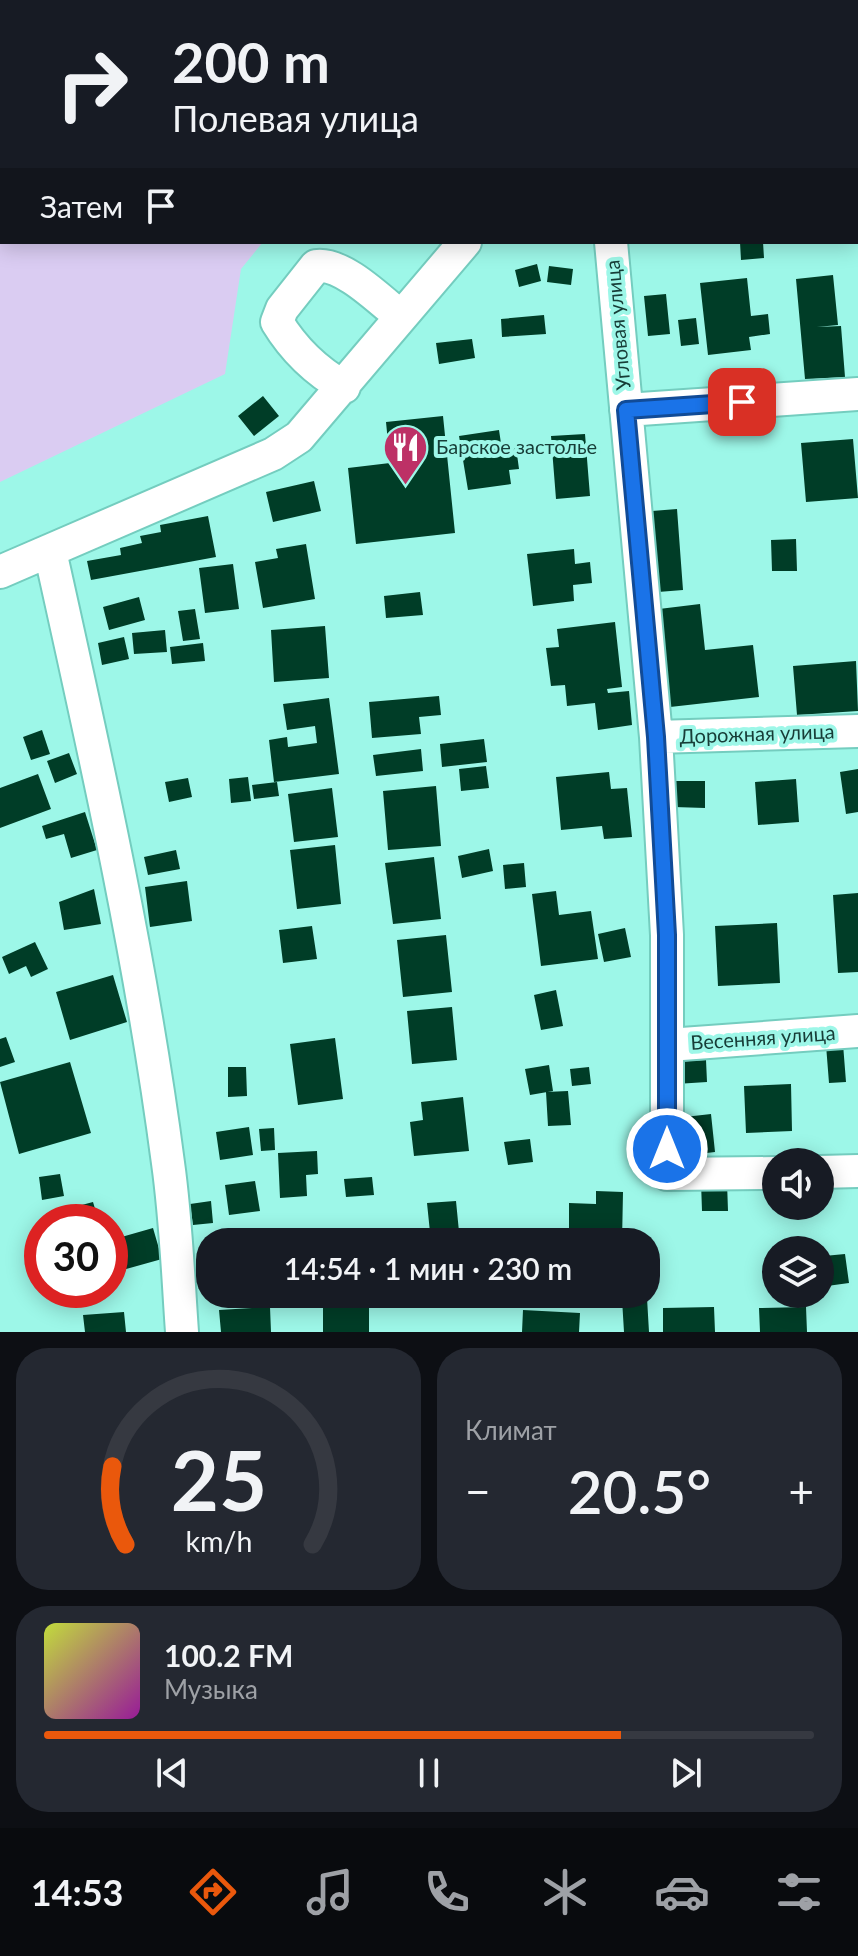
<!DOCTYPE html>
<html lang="ru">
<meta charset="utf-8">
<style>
body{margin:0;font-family:Lato,sans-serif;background:#242831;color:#f1f3f6;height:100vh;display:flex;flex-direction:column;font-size:30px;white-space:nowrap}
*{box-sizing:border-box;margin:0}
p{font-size:26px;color:#9ea1a6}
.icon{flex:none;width:44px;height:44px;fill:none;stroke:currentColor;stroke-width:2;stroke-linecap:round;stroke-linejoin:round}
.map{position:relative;height:1332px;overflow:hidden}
.details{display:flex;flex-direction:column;gap:16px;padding:16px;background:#0d0f14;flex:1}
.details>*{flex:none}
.hud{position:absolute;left:0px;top:0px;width:858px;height:244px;box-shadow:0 4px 20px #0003;background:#171b24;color:#f1f3f6;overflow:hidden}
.controls{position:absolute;left:762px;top:1148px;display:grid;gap:16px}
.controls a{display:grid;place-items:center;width:72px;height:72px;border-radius:50%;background:#171b24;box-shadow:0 4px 20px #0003;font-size:40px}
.speed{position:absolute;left:24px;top:1204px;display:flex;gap:16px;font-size:40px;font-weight:700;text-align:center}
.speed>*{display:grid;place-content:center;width:104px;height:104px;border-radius:50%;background:#171b24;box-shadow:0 4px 20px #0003;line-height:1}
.speed .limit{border:12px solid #d22;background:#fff;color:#111}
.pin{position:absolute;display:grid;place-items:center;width:68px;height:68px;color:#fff;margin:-34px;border-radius:16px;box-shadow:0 4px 12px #0006}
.me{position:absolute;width:88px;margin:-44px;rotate:0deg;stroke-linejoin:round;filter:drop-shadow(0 0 6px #0008)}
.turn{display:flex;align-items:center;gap:28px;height:168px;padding:0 40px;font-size:36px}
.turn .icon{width:104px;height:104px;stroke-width:2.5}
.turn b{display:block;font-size:56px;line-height:68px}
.then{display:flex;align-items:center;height:76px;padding:0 40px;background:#0003;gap:16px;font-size:30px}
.big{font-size:60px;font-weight:600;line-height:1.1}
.details .tile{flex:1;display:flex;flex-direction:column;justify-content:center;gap:12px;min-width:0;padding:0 28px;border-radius:32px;background:#242831}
.details .dial{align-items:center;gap:0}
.dial svg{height:208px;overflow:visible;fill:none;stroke:#363941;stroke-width:7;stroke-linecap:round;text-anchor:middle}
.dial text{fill:#f1f3f6;stroke:none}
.song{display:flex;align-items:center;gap:24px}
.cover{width:96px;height:96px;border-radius:12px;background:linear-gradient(135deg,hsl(70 70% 55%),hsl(300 70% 35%))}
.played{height:8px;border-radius:4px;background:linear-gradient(90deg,#ea580c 75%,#363941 75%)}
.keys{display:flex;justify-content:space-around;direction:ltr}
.heat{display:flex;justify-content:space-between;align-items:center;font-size:44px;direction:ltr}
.details .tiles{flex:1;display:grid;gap:16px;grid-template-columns:1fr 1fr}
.tile:last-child{grid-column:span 2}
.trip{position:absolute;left:196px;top:1228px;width:464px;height:80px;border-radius:32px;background:#171b24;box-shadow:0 4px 20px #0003;font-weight:600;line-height:80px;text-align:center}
.dock{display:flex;height:128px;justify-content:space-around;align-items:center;background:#090b0e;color:#9ea1a6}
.dock .icon{width:56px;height:56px}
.dock .selected{color:#ea580c}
.dock b{font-size:36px;color:#f1f3f6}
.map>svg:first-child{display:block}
</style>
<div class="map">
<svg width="858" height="1332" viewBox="0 0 858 1332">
<rect width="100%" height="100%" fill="#9df7e8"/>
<!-- green -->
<path fill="#daccf2" d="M 0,0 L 469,0 L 2,2 L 2,242 L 263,242 L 241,269 L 225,374 L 0,482 Z"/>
<!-- building -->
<path fill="#003d27" d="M 740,242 L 763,242 L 764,258 L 741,260 Z
M 537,264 L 541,281 L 519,287 L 515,270 Z
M 549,266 L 573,269 L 571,285 L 547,282 Z
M 833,275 L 838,325 L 817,327 L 841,326 L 845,377 L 805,379 L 796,279 Z
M 747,278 L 751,316 L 768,314 L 770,334 L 749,337 L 751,350 L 708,355 L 700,283 Z
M 666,294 L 670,334 L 648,336 L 644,296 Z
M 544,315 L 546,334 L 502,337 L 501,319 Z
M 696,318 L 699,344 L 681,346 L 678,320 Z
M 472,339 L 475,358 L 439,364 L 436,343 Z
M 263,396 L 279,416 L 254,436 L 238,416 Z
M 443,416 L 455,533 L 356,544 L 348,468 L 390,463 L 386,422 Z
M 499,430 L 502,450 L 516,447 L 519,469 L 509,470 L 511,484 L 468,490 L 459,436 Z
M 585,434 L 590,496 L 556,499 L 551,436 Z
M 853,439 L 858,498 L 806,502 L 801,443 Z
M 314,481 L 321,511 L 273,522 L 266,492 Z
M 677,509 L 683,590 L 658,592 L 652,511 Z
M 208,516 L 216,557 L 91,580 L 87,561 L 121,555 L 120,548 L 142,543 L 140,536 L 161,532 L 160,525 Z
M 796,539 L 797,571 L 772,571 L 771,540 Z
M 306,544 L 315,599 L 263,608 L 255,562 L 278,558 L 276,549 Z
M 574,549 L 575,564 L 590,562 L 592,583 L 573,585 L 574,601 L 533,606 L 527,554 Z
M 233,564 L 239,609 L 205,613 L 199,568 Z
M 420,592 L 423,615 L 386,618 L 384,596 Z
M 139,597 L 145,620 L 109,630 L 103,607 Z
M 700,604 L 705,650 L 753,645 L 759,697 L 670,707 L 659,609 Z
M 195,609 L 200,639 L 183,641 L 178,611 Z
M 615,622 L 622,687 L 607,689 L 608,693 L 629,691 L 632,725 L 598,730 L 595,703 L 567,706 L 565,685 L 551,686 L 546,648 L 559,647 L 557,629 Z
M 325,626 L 329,678 L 274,682 L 271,630 Z
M 165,630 L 167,652 L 134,654 L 132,633 Z
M 124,637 L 129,659 L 102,665 L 98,643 Z
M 203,643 L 205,661 L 172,664 L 170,647 Z
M 856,661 L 858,711 L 797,715 L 793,666 Z
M 439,696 L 441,715 L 419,717 L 421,734 L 372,738 L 369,702 Z
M 329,698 L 339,774 L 274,782 L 269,740 L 287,737 L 288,747 L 317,743 L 315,726 L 287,730 L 283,704 Z
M 42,730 L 50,754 L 31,760 L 23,737 Z
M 484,739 L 487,762 L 442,767 L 440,744 Z
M 421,749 L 423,771 L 376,776 L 373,755 Z
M 69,753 L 77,774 L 55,783 L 47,761 Z
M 486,766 L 489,788 L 461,791 L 459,769 Z
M 858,769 L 858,812 L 846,814 L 840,772 Z
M 609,772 L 611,789 L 627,788 L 632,837 L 604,839 L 602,826 L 561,830 L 556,777 Z
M 38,774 L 51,809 L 0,828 L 0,788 Z
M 248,777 L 251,801 L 231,803 L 229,779 Z
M 188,778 L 192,797 L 169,802 L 165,782 Z
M 796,779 L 799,822 L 758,825 L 755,782 Z
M 675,781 L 705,781 L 705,808 L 674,807 Z
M 277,782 L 279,796 L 254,799 L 252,785 Z
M 436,786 L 441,846 L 388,850 L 383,791 Z
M 332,788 L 338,837 L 294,842 L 288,794 Z
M 85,812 L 97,850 L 71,858 L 64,834 L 46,839 L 42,826 Z
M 335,845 L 341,904 L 297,909 L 290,850 Z
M 489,849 L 493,871 L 462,878 L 458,856 Z
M 176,850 L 180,869 L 148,875 L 144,857 Z
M 434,857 L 441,919 L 393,924 L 385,863 Z
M 524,863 L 526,887 L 505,889 L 503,865 Z
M 187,881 L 192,921 L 150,927 L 145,887 Z
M 94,889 L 101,924 L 64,930 L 59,902 Z
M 556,891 L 559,915 L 591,911 L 598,959 L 541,966 L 532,894 Z
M 858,893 L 858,972 L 838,973 L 833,895 Z
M 777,923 L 780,983 L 718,986 L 715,926 Z
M 312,926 L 317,959 L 283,963 L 279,930 Z
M 625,928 L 631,957 L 604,962 L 598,934 Z
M 446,935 L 452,992 L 403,997 L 397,940 Z
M 35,942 L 48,969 L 31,977 L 26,966 L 9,974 L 2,957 Z
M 113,975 L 127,1022 L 70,1040 L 56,992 Z
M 556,990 L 563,1026 L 541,1030 L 534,995 Z
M 452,1007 L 457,1060 L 412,1064 L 407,1011 Z
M 6,1037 L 15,1062 L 0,1067 L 0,1039 Z
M 335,1038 L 343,1099 L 298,1105 L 290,1044 Z
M 843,1044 L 846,1082 L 829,1083 L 826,1045 Z
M 706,1060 L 707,1082 L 676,1084 L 674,1062 Z
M 70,1062 L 91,1133 L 19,1154 L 0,1082 Z
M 549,1065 L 553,1091 L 530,1095 L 525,1069 Z
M 228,1067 L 246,1067 L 247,1096 L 228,1097 Z
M 589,1067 L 591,1084 L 572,1086 L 570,1069 Z
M 791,1084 L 792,1131 L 746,1133 L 744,1086 Z
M 568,1091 L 571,1125 L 548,1126 L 546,1092 Z
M 463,1097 L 469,1151 L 414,1156 L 410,1122 L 423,1120 L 421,1102 Z
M 711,1114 L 715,1152 L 681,1156 L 676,1118 Z
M 249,1127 L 253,1155 L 220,1160 L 216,1132 Z
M 274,1128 L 275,1150 L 261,1151 L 259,1129 Z
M 530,1139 L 533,1162 L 508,1165 L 504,1142 Z
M 317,1151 L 318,1174 L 306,1175 L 307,1196 L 280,1198 L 278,1153 Z
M 60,1174 L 64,1196 L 42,1200 L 39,1177 Z
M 372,1177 L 374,1195 L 346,1197 L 344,1179 Z
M 255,1181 L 260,1211 L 229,1215 L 225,1185 Z
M 701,1182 L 727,1182 L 728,1211 L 702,1211 Z
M 596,1191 L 623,1192 L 622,1242 L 569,1242 L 569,1203 L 596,1204 Z
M 211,1201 L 213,1223 L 193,1225 L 190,1204 Z
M 456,1201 L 460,1242 L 431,1242 L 427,1203 Z
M 93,1202 L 99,1222 L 62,1222 L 59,1211 Z
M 153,1228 L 162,1259 L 119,1271 L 111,1240 Z
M 845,1254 L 849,1283 L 827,1286 L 824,1256 Z
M 323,1294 L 358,1294 L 358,1304 L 369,1304 L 369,1332 L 323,1332 Z
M 647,1298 L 649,1332 L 624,1332 L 622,1299 Z
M 270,1307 L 271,1332 L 221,1332 L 219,1310 Z
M 714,1307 L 715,1332 L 663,1332 L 663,1308 Z
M 806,1307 L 807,1332 L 760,1332 L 759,1308 Z
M 523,1310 L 580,1313 L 579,1332 L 522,1332 Z
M 124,1312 L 126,1332 L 85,1332 L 83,1315 Z"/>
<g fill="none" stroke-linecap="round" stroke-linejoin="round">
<defs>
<path id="minor" d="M 622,2 L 623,0
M 697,2 L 699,0
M 856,46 L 858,46
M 611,242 L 656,737 L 667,935 L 667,1174 L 776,1173
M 344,387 C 316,371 294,350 277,322 L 282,309 L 316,266 C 342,262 380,300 401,317
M 626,410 L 858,394
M 50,551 C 95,754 141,957 168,1163 C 176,1219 178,1276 182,1332
M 0,572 L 273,454 L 299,437 L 465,242
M 656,737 L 858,731
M 668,1045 L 858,1031
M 820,1172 L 858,1171"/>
</defs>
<!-- minor casing -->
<use href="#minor" stroke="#74cdbf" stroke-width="36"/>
<!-- minor -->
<use href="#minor" stroke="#fff" stroke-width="32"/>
</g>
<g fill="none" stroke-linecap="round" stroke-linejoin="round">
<defs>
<path id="route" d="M 667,1149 L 667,935 L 656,737 L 626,410 L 742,402"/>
</defs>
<!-- route casing -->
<use href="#route" stroke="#114b97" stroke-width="20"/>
<!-- route -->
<use href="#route" stroke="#1a73e8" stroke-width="14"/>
</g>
<!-- icons -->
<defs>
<symbol id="restaurant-pin" viewBox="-11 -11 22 30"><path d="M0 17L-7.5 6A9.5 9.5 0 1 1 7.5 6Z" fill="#bd3166" stroke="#9df7e8"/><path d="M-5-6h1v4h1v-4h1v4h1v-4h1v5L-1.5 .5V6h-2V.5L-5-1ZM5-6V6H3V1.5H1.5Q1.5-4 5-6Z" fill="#fff"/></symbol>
</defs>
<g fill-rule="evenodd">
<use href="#restaurant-pin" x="380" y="422" width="51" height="69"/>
</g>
<g text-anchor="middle" stroke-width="8" stroke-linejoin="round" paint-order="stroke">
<!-- street labels -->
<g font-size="20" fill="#173d37" stroke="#9df7e8">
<text transform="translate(618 325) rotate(-95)" y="7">Угловая улица</text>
<text transform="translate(757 734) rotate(-2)" y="7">Дорожная улица</text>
<text transform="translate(763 1038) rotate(-4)" y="7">Весенняя улица</text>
</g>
<!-- poi labels -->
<g font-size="20" fill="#173d37" stroke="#9df7e8" text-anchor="start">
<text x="436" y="454">Барское застолье</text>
</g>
</g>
</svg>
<div class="controls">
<a><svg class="icon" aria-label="sound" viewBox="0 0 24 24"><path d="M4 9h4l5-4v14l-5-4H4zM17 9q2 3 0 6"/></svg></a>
<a><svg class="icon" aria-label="layers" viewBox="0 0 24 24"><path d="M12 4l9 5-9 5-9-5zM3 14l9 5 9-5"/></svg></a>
</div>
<div class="speed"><div class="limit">30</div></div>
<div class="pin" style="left:742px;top:402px;background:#d93025"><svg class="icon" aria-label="arrive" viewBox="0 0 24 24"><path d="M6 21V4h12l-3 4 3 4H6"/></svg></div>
<svg class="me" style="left:667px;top:1149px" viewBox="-20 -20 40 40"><circle r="17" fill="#1a73e8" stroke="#fff" stroke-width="3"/><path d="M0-11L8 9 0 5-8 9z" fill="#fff"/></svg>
<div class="trip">14:54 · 1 мин · 230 m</div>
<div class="hud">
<div class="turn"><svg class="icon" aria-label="right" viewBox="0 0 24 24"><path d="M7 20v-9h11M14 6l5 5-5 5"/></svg><div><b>200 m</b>Полевая улица</div></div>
<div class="then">Затем<svg class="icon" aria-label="arrive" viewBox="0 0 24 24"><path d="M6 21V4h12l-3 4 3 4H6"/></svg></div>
</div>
</div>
<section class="details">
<div class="tiles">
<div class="tile dial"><svg viewBox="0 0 100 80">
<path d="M14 69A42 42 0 1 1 86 69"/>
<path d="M14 69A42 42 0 0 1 9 39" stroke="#ea580c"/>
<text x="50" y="56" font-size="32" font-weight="700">25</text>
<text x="50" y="72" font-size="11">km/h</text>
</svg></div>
<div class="tile"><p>Климат</p>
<div class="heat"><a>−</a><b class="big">20.5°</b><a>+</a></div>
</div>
<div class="tile">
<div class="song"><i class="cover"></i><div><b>100.2 FM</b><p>Музыка</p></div></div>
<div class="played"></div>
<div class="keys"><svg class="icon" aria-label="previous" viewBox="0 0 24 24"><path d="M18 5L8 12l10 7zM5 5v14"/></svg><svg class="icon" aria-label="pause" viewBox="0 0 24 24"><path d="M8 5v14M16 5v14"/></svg><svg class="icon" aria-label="next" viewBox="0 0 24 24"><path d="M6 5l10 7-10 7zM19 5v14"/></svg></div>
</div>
</div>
</section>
<nav class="dock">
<b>14:53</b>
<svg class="icon selected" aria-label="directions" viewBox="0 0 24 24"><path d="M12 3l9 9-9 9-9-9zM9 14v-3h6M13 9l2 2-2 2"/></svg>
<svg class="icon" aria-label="music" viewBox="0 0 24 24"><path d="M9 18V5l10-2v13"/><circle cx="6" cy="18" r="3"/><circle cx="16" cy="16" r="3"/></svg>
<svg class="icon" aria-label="phone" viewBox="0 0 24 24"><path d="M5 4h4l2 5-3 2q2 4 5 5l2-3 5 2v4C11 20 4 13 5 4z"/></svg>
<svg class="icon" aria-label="climate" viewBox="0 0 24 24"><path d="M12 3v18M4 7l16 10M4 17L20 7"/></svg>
<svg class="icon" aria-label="car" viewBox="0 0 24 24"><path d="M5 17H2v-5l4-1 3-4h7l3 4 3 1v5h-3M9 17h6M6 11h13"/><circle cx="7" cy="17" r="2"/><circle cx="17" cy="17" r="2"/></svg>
<svg class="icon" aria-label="filters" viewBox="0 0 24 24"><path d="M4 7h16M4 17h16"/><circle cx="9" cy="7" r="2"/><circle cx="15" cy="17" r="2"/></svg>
</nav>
